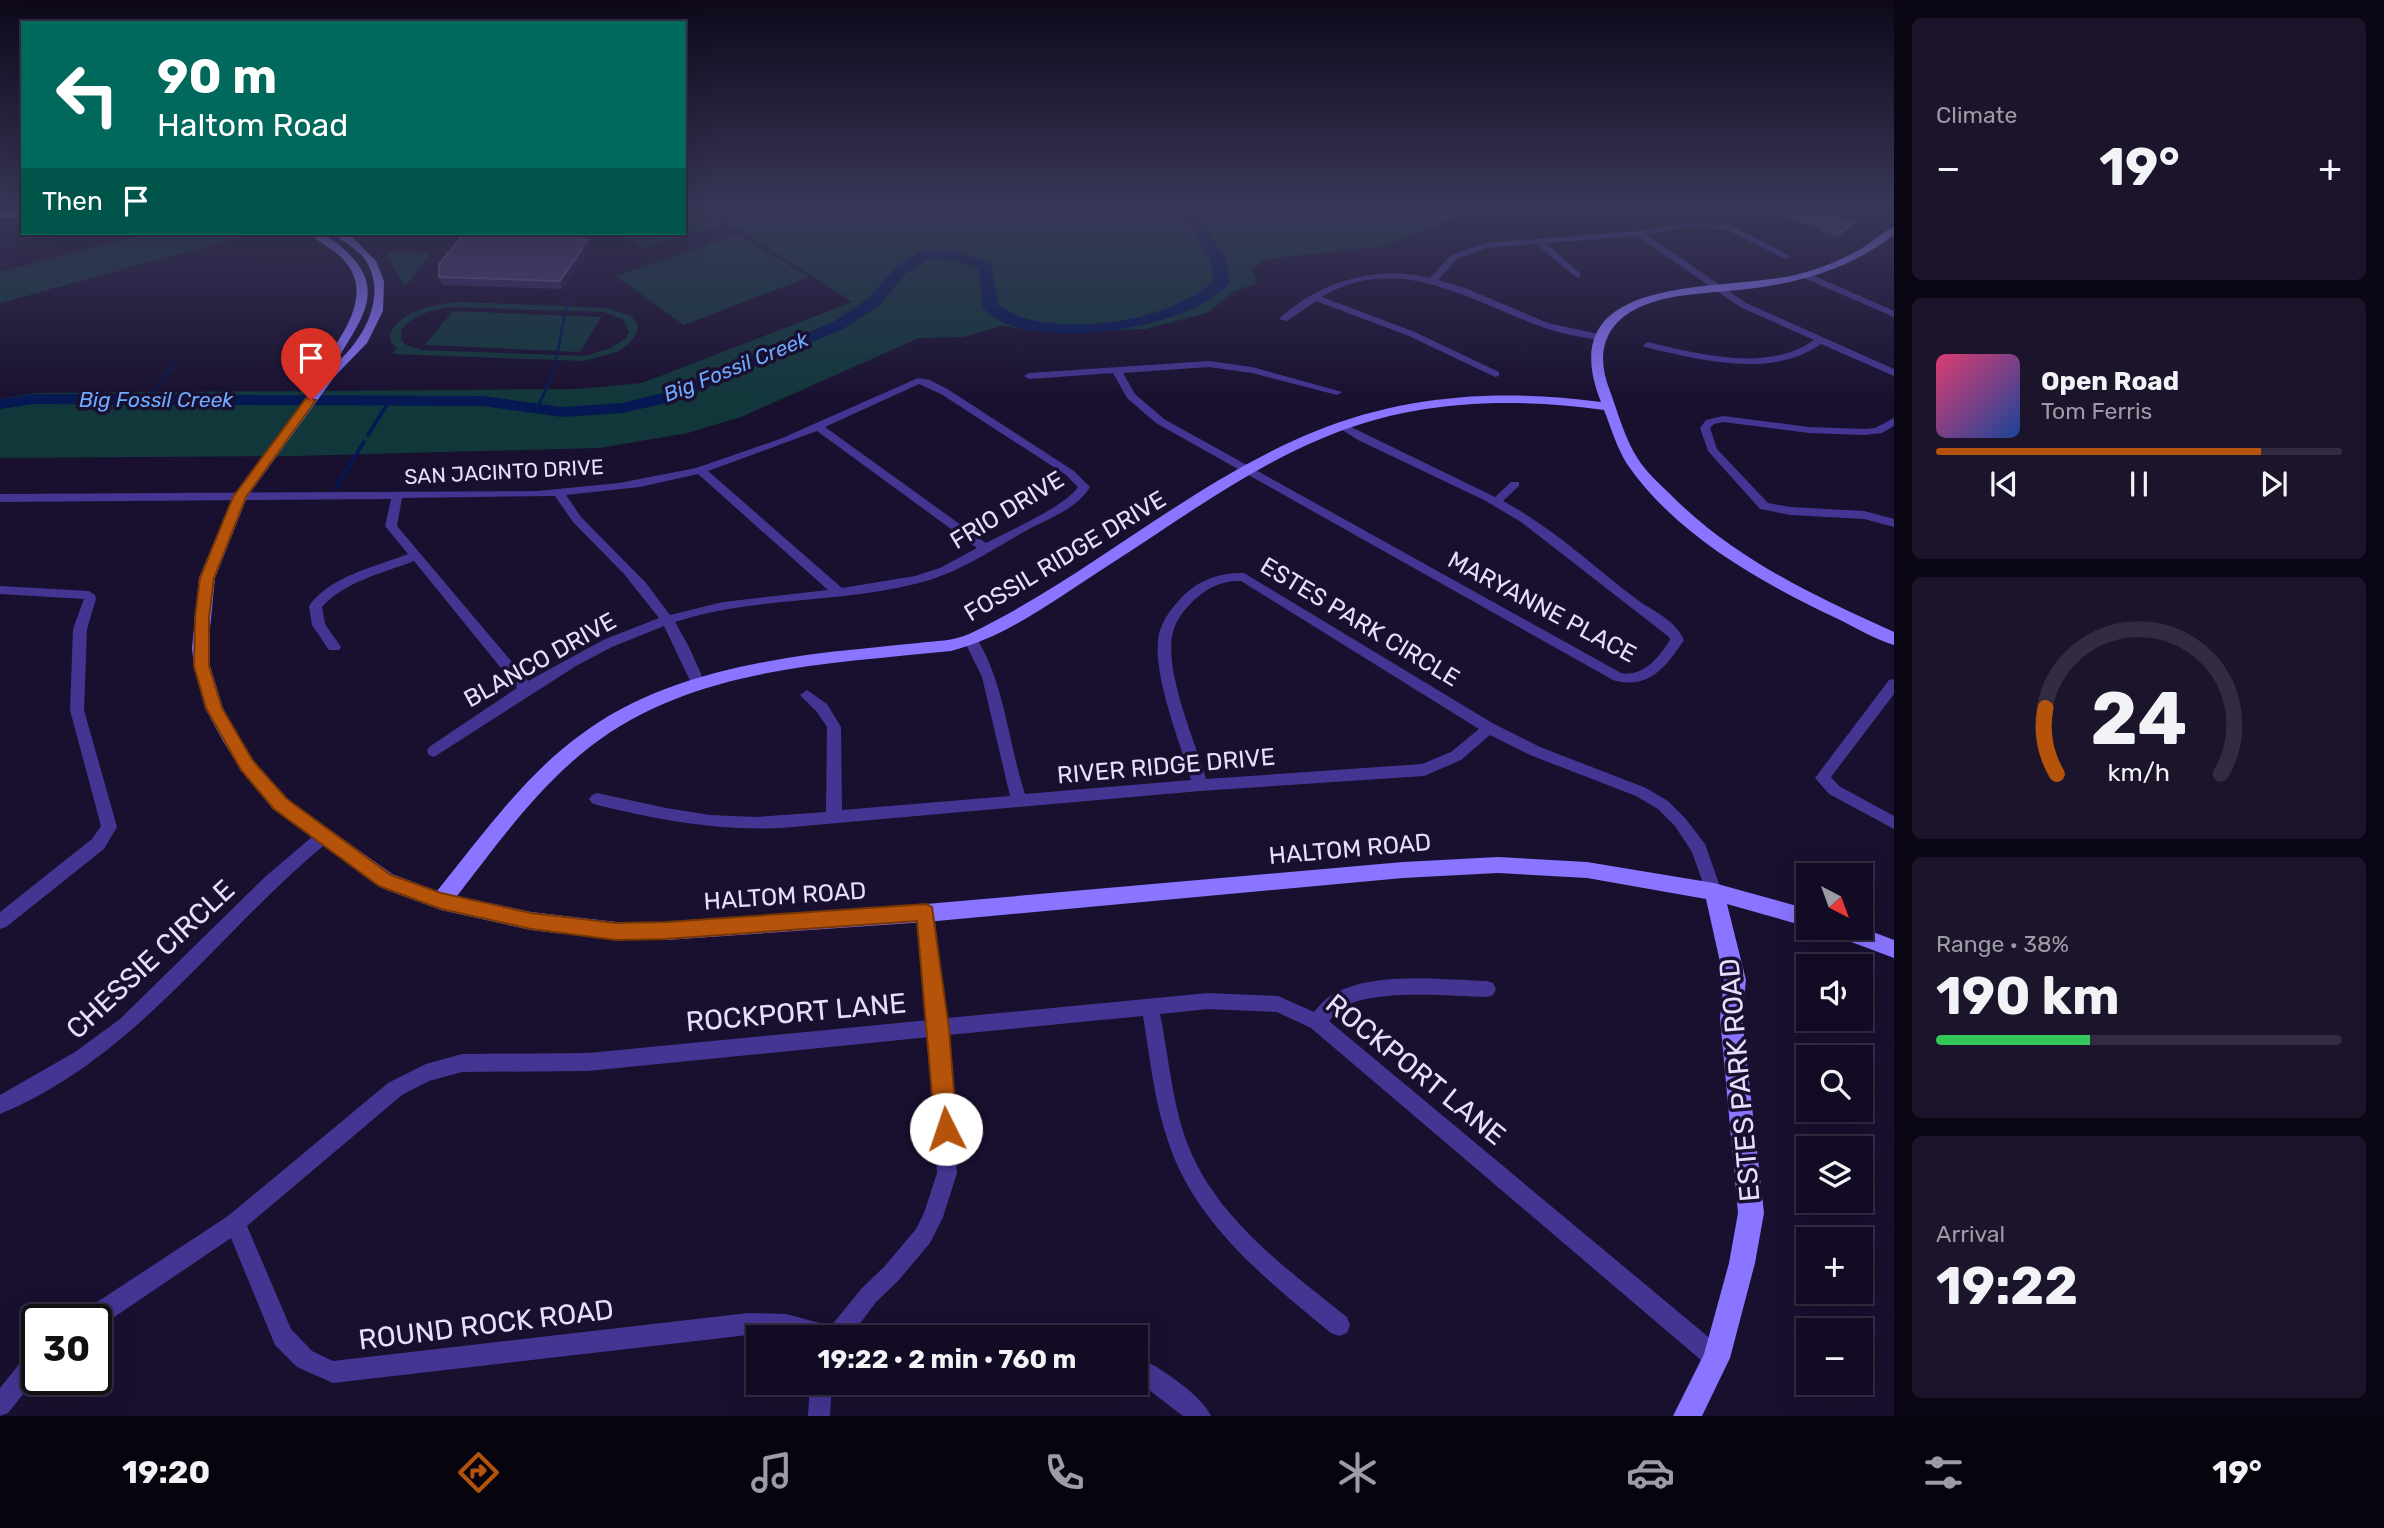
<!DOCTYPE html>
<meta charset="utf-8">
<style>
body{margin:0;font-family:Rubik,sans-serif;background:#1c142b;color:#f1f3f6;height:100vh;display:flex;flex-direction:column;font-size:26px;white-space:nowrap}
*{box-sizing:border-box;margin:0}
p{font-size:23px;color:#9d9ba6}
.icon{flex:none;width:38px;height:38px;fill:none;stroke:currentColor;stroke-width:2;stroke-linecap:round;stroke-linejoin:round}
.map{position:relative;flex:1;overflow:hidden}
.side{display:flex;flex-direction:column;gap:18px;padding:18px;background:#0a0613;width:490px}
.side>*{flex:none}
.banner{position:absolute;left:21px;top:21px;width:665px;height:214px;border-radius:0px;box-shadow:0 7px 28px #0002,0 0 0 2px #322b41;background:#00695c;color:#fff;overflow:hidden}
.needle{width:46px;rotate:139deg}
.fabs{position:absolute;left:1796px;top:863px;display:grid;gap:14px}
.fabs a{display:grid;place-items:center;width:77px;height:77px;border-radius:0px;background:#130b23;box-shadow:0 7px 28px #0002,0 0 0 2px #322b41;font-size:35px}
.speed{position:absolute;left:21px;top:1304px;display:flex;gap:14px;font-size:35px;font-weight:700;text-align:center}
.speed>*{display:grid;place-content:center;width:91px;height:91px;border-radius:50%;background:#130b23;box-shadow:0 7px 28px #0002,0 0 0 2px #322b41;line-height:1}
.speed .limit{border:4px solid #111;border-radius:10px;background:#fff;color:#111}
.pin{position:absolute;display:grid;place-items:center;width:60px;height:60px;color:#fff;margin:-72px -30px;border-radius:50% 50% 50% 0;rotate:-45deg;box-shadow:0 0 7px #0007}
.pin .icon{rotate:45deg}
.me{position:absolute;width:77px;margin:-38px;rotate:356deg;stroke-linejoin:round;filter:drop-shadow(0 0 5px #0008)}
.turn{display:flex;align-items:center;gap:24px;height:147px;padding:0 21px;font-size:32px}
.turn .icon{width:91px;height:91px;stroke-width:2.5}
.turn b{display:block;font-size:49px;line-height:60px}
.then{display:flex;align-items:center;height:66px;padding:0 21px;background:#0003;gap:14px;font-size:26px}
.big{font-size:52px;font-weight:700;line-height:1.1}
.side .tile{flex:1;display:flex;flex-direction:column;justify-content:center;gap:10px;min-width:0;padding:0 24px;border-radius:10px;background:#1c142b}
.side .dial{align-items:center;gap:0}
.dial svg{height:182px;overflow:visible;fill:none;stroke:#322b41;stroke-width:7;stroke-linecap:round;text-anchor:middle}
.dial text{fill:#f1f3f6;stroke:none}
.song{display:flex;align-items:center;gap:21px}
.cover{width:84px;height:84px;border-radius:10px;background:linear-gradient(135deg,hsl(340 70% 55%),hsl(220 70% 35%))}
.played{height:7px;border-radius:4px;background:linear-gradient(90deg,#b45309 80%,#322b41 80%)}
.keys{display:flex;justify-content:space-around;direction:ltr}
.heat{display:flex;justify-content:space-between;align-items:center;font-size:38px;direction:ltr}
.charge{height:10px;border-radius:5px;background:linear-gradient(90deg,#34c759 38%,#322b41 0)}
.trip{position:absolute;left:746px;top:1325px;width:402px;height:70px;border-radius:0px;background:#130b23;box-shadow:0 7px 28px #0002,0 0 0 2px #322b41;font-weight:700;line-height:70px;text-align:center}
.menu{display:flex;height:112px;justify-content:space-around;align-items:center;background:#08040e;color:#9d9ba6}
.menu .icon{width:49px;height:49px}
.menu .on{color:#b45309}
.menu b{font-size:32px;color:#f1f3f6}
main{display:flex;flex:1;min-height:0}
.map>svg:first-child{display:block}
</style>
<main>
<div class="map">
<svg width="1894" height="1416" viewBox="0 0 1894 1416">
<rect width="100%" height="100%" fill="#190f2f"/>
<!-- green -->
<path fill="#11373a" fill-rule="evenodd" d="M 684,207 L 697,207 L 723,223 L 643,249 L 621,234 L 684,233 Z
M 704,207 L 1576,207 L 1501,214 L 1480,207 L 1384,246 L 1267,259 L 1252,269 L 1257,283 L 1233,292 L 1207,313 L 1146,329 L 1052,333 L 1001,326 L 964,337 L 919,338 L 741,417 L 688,433 L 599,448 L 294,456 L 0,458 L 0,399 L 35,393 L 577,389 L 642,383 L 852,302 Z
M 151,233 L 255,233 L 0,303 L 0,272 Z
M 738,234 L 809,277 L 684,325 L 616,276 Z
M 385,252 L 430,253 L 405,287 Z
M 459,302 L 607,308 L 631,316 L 637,323 L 638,331 L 629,344 L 617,352 L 584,361 L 392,354 L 397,349 L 391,342 L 390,334 C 401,310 435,304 459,302 ZM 450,307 L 603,312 L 623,319 L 629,332 L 625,339 L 611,348 L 584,356 L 422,350 L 406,345 L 401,340 L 401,330 C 413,315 431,310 450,307 Z
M 453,311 L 601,317 L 580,352 L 425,345 Z"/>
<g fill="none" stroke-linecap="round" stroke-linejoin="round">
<!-- stream-far1 -->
<path stroke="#051853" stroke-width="2.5" d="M 555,365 L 568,298
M 146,400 L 176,362
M 387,405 L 389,401
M 539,405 L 554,371"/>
<!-- stream -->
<path stroke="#051853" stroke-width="3.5" d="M 537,409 L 540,403
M 368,435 L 388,403
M 335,489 L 364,442"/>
<!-- river -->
<path fill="#051853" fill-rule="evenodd" d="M 1177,207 L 1191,207 L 1227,260 L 1229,283 C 1192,330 1025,356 983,308 L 979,269 L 956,260 L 929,259 L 906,273 L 881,304 L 845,328 L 675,401 L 622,413 L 562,417 L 483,406 L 34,404 L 0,409 L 0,399 L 34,394 L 483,396 L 562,407 L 622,403 L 663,393 L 833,322 L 869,298 L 896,267 L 921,251 L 958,251 L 991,264 L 999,306 C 1007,309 1014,315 1023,318 C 1080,334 1169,320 1213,282 L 1211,260 Z"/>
<!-- street -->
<path fill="#443593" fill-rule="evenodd" d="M 1683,224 L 1730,225 L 1792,257 L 1785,259 L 1725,229 L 1683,228 L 1646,234 L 1746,303 L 1894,369 L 1894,376 L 1821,344 C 1772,379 1699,360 1645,347 L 1643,345 L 1648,342 C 1698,354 1768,373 1814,340 L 1740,307 L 1637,236 L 1545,243 L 1580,273 L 1580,277 L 1577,278 L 1536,244 L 1486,248 L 1457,259 L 1438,280 L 1465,288 L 1548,323 L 1603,335 L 1603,339 L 1600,340 C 1579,337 1557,333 1537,325 C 1467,299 1396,252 1322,297 L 1415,332 L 1499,372 L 1499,376 L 1495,377 L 1409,336 L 1316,301 L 1287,321 L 1279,319 C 1320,281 1376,265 1430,278 L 1451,255 L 1485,243 L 1639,231 Z
M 1804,274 L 1810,274 L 1894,311 L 1894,317 L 1804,278 Z
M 1209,361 L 1252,367 L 1342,392 L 1337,395 L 1252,373 L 1209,367 L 1123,373 L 1135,394 L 1164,419 L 1621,673 C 1644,677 1659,657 1670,640 L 1669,637 L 1521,522 L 1484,500 L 1358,440 L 1336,426 L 1337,424 L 1345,424 L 1495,497 L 1511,482 L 1519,482 L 1519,486 L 1503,501 C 1552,527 1592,565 1635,598 C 1652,611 1675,619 1684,640 L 1682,643 C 1665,669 1646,690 1613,680 L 1156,423 L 1127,398 L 1113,373 L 1029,379 L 1024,376 L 1029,373 Z
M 918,378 L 930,380 L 949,390 L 1074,471 L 1090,487 C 1078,508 1050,518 1029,529 C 993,549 959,573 919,583 C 839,604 754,596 675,622 L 689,647 L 705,683 L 703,687 L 693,687 L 664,626 L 612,647 L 576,666 L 434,757 L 429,755 L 427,751 L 429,747 L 517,688 L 414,561 C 383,573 344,582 322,607 L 325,624 L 341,647 L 339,650 L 329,650 L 312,625 L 309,606 C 330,576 375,567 408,554 L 385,526 L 391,499 L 0,502 L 0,494 L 537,491 L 619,483 L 696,468 L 780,439 ZM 919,384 L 941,394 L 1066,475 L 1078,487 C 1066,506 1007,532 986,543 L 825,427 ZM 817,431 L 977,548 L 940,568 L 915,576 L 842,588 L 708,471 ZM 698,474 L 828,590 L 723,602 L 670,615 L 646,583 L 581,517 L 566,495 L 640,487 ZM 555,496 L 573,522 L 624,574 L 659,618 L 603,640 L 528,681 L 397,526 L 402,498 Z
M 1723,416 L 1809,427 L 1864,429 L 1875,428 L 1894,418 L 1894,426 L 1882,433 L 1864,435 L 1809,433 L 1723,422 L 1714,424 L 1710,428 L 1717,449 L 1768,503 L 1790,507 L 1864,511 L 1894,519 L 1894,527 L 1864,519 L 1790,515 L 1760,509 L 1708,451 L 1700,428 L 1706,420 Z
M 1244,573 L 1494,724 L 1540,747 L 1646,788 L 1668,801 L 1685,818 L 1705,844 L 1722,892 L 1720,897 L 1714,899 L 1708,897 L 1692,852 L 1675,826 L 1658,809 L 1636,796 L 1530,755 L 1490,735 L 1461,760 L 1424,776 L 1200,791 L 781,828 C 718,831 658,820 597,805 L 592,803 L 589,799 L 592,795 L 597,793 L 666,808 L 710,815 L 756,817 L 826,812 L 827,727 L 817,712 L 800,695 L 807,690 L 827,704 L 841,727 L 842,810 L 1010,796 L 982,677 L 964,640 L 971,635 L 976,637 C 1005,684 1008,742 1025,794 L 1191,780 C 1180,742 1151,672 1159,634 C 1163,618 1174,605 1185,594 C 1201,579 1222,572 1244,573 ZM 1241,581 L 1479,729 L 1451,752 L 1422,764 L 1206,779 C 1195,741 1163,669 1173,632 C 1176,620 1184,610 1193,601 C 1207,588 1222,580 1241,581 Z
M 0,586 L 89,591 L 95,595 L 96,599 L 87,629 L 84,710 L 117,827 L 104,849 L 6,927 L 0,929 L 0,912 L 92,839 L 101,826 L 70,710 L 73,629 L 84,599 L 0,594 Z
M 1894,679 L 1894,694 L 1831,777 L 1839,786 L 1894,816 L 1894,829 L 1829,794 L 1815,778 L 1889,680 Z
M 324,830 L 329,831 L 332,836 L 329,841 C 219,931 136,1058 0,1114 L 0,1095 L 75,1052 L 120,1019 L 266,876 L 319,831 Z
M 926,906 L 932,908 L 934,913 L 947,1018 L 1208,993 L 1278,996 L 1314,1012 C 1320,1005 1326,998 1335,993 C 1379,971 1439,980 1487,981 L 1493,983 L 1496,989 L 1493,995 L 1487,997 C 1449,996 1378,989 1345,1006 C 1339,1009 1334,1016 1329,1021 L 1724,1350 L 1727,1358 L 1724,1366 L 1716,1369 L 1708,1366 L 1311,1028 L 1277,1012 L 1208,1009 L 1160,1014 C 1169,1057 1172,1104 1188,1145 C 1216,1218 1288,1270 1347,1317 L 1350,1325 L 1347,1333 L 1339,1336 L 1331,1333 C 1266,1279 1195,1224 1168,1141 C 1154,1101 1150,1057 1143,1016 L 948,1035 L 957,1173 L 943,1217 L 930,1243 L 898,1281 L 876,1302 L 850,1337 L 748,1335 L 333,1383 L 297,1367 L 275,1345 L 231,1238 L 98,1328 L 96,1320 L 80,1320 L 82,1312 L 228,1216 L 388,1083 L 426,1064 L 462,1054 L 588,1053 L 929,1020 L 918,913 L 920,908 ZM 930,1037 L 937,1173 L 924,1213 L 916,1229 L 884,1267 L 862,1288 L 831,1326 L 786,1314 L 748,1313 L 333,1361 L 312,1351 L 291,1329 L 247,1226 L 402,1095 L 429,1081 L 462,1072 L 588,1071 Z
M 1089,1325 L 1099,1329 L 1102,1337 L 1079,1337 L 1081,1328 Z
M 37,1349 L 37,1377 L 8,1413 L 0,1416 L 0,1388 L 29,1352 Z
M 1136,1356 C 1157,1365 1203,1396 1211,1416 L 1183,1416 L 1136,1380 Z
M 810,1382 L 832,1382 L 830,1416 L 808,1416 Z"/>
<!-- secondary -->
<path fill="#8975ff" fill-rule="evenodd" d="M 23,211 L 23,217 L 0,218 L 0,212 Z
M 1894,227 L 1894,235 C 1844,273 1788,286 1727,291 C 1695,294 1662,295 1634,310 C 1601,328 1597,359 1610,391 C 1618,413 1625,439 1638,459 C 1646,472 1660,484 1670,494 C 1733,558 1814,596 1894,632 L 1894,645 C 1874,639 1855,627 1836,618 C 1760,582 1676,535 1627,464 C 1617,448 1611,428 1604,410 C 1510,397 1412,400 1323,438 C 1246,470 1178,521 1109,565 C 1060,596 1008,637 951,651 C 828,664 694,667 591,746 C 538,787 498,843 457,896 L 531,912 L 616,922 L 666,922 L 926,904 L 1403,862 L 1498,857 L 1587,862 L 1714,883 L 1808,909 L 1808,927 L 1727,904 L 1746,980 L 1742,1018 L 1764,1213 L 1755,1263 L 1730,1358 L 1702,1416 L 1673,1416 L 1704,1354 L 1729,1263 L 1738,1213 L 1720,1018 L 1724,980 L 1706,899 L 1587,878 L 1498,873 L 1403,878 L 926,922 L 666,940 L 616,940 L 531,930 L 441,910 L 387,890 L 273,809 L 241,770 L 223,741 L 205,708 L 194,666 L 192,648 L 199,578 L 233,497 L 325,373 L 323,363 C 342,336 372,296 347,264 C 337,250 320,244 309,233 C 325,233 336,241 347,252 C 390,292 356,325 335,364 C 363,341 388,296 366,261 C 358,248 343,243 333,233 L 345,233 L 352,237 L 376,261 L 384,281 L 383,311 L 367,343 L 335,376 L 247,497 L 215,578 L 208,648 L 210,666 L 223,708 L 235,731 L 253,760 L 287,799 L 392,874 L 437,891 C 481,837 523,777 579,736 C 645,686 726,667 806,655 C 843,650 881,647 918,643 C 935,641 954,641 969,634 C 1090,576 1192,481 1316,431 C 1407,394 1505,389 1601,402 C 1548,269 1724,293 1799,274 C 1823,268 1846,258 1867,245 C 1876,239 1884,231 1894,227 Z
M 1860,927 L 1894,940 L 1894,958 L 1830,934 L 1827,928 Z"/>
</g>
<!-- wall -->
<path fill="#39275f" d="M 1864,207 L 1881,207 L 1876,210 Z
M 1783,214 L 1850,227 L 1837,238 L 1820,233 L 1822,230 L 1781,217 Z
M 455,233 L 585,233 L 586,238 L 585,240 L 590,248 L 562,289 L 442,285 L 439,277 L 461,237 Z"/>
<!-- shaded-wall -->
<path fill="#241545" d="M 583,233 L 585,233 L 586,238 L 580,247 L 578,240 Z
M 588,240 L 590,248 L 562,289 L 560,281 Z"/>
<!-- building -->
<path fill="#4b3a70" stroke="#645487" stroke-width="2" d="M 1792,207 L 1796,207 L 1853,223 L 1840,234 L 1822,229 L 1825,227 L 1783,214 Z
M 462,233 L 583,233 L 578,240 L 588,240 L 560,281 L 439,277 L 439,264 L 464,234 Z"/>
<!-- sky -->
<linearGradient id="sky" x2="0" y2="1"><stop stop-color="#0e081a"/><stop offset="0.51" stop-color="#383758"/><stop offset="1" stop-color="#383758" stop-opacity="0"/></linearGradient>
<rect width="1894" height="405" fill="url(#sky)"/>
<!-- route -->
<path fill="#b45309" stroke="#753606" stroke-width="2" d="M 306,398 L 316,400 L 246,497 L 214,578 L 209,618 L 209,666 L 222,708 L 253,761 L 287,799 L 391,875 L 441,893 L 531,913 L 616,923 L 666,922 L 926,904 L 932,907 L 949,1029 L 957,1129 L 954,1136 L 946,1139 L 938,1136 L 935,1129 L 917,921 L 666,939 L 616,940 L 531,929 L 441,909 L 379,886 L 274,809 L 241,770 L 206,708 L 194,666 L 195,618 L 200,578 L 233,497 Z"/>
<g text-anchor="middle" stroke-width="7" stroke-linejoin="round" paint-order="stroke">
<!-- far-water labels -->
<g font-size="21" font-style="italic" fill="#6ca9ff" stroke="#190f2f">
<text transform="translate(736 367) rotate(-22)" y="7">Big Fossil Creek</text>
<text x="156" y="407">Big Fossil Creek</text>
</g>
<!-- far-street labels -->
<g font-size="21" fill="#e5deff" stroke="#190f2f">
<text transform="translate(504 472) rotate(-3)" y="7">SAN JACINTO DRIVE</text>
</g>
<!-- street labels -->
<g font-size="24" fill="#e5deff" stroke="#190f2f">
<text transform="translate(1007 510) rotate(-31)" y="8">FRIO DRIVE</text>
<text transform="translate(1065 556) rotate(-31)" y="8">FOSSIL RIDGE DRIVE</text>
<text transform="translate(1542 607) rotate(28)" y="8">MARYANNE PLACE</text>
<text transform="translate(1360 622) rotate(31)" y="8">ESTES PARK CIRCLE</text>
<text transform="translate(540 660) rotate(-29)" y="8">BLANCO DRIVE</text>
<text transform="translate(1166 766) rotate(-5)" y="8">RIVER RIDGE DRIVE</text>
<text transform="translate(1350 849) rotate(-5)" y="8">HALTOM ROAD</text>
<text transform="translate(785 896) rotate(-4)" y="8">HALTOM ROAD</text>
</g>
<!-- near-street labels -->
<g font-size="28" fill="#e5deff" stroke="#190f2f">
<text transform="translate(150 959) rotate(-43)" y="10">CHESSIE CIRCLE</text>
<text transform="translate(796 1012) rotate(-5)" y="10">ROCKPORT LANE</text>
<text transform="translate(1416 1069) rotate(39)" y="10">ROCKPORT LANE</text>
<text transform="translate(1739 1080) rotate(-95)" y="10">ESTES PARK ROAD</text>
<text transform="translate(486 1324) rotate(-7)" y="10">ROUND ROCK ROAD</text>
</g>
</g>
</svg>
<div class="fabs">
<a><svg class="needle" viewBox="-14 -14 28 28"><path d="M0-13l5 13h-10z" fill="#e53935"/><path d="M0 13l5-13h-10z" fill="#9d9ba6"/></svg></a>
<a><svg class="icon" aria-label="sound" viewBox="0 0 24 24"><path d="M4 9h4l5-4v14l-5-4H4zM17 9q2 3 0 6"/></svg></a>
<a><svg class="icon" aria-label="search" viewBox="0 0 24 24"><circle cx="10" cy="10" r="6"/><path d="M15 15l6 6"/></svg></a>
<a><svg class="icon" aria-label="layers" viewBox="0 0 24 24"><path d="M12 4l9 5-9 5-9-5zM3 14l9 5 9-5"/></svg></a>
<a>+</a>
<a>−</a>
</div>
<div class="speed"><div class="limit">30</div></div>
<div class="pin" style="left:311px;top:400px;background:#d93025"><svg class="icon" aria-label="arrive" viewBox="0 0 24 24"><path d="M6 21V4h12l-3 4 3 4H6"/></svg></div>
<svg class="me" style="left:946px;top:1129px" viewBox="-20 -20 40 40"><circle r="19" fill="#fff"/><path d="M0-13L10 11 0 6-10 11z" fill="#b45309"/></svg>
<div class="trip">19:22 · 2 min · 760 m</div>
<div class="banner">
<div class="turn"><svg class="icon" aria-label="left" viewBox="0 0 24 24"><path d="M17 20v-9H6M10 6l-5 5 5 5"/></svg><div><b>90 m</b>Haltom Road</div></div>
<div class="then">Then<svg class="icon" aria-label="arrive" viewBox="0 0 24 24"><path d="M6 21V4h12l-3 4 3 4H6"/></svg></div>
</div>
</div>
<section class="side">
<div class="tile"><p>Climate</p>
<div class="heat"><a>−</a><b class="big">19°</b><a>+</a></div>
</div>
<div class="tile">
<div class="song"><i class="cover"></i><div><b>Open Road</b><p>Tom Ferris</p></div></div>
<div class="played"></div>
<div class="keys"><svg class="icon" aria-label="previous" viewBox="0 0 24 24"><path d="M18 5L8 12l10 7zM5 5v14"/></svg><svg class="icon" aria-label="pause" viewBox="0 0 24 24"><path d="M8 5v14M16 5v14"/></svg><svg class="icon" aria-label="next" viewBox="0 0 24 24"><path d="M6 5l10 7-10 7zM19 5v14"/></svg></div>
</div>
<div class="tile dial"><svg viewBox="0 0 100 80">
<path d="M14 69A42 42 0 1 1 86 69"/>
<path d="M14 69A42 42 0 0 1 9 40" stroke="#b45309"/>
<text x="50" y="56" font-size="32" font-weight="700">24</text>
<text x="50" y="72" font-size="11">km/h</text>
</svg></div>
<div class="tile"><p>Range · 38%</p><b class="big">190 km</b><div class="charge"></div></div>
<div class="tile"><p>Arrival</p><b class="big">19:22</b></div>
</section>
</main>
<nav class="menu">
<b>19:20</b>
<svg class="icon on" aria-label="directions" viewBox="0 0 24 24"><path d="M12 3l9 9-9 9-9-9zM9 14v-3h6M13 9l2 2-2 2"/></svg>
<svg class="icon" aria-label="music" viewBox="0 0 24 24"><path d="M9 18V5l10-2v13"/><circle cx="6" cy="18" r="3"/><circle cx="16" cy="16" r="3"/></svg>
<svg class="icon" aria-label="phone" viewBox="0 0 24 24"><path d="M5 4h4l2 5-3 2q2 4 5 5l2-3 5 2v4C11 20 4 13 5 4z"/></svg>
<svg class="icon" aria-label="climate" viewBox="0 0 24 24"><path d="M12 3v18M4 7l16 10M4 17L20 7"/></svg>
<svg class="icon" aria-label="car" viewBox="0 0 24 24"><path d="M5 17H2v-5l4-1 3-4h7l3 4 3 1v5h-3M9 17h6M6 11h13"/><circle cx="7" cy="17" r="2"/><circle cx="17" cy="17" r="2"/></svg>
<svg class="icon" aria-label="filters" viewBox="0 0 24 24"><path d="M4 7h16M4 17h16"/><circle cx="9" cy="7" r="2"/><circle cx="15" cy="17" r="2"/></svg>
<b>19°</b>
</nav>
